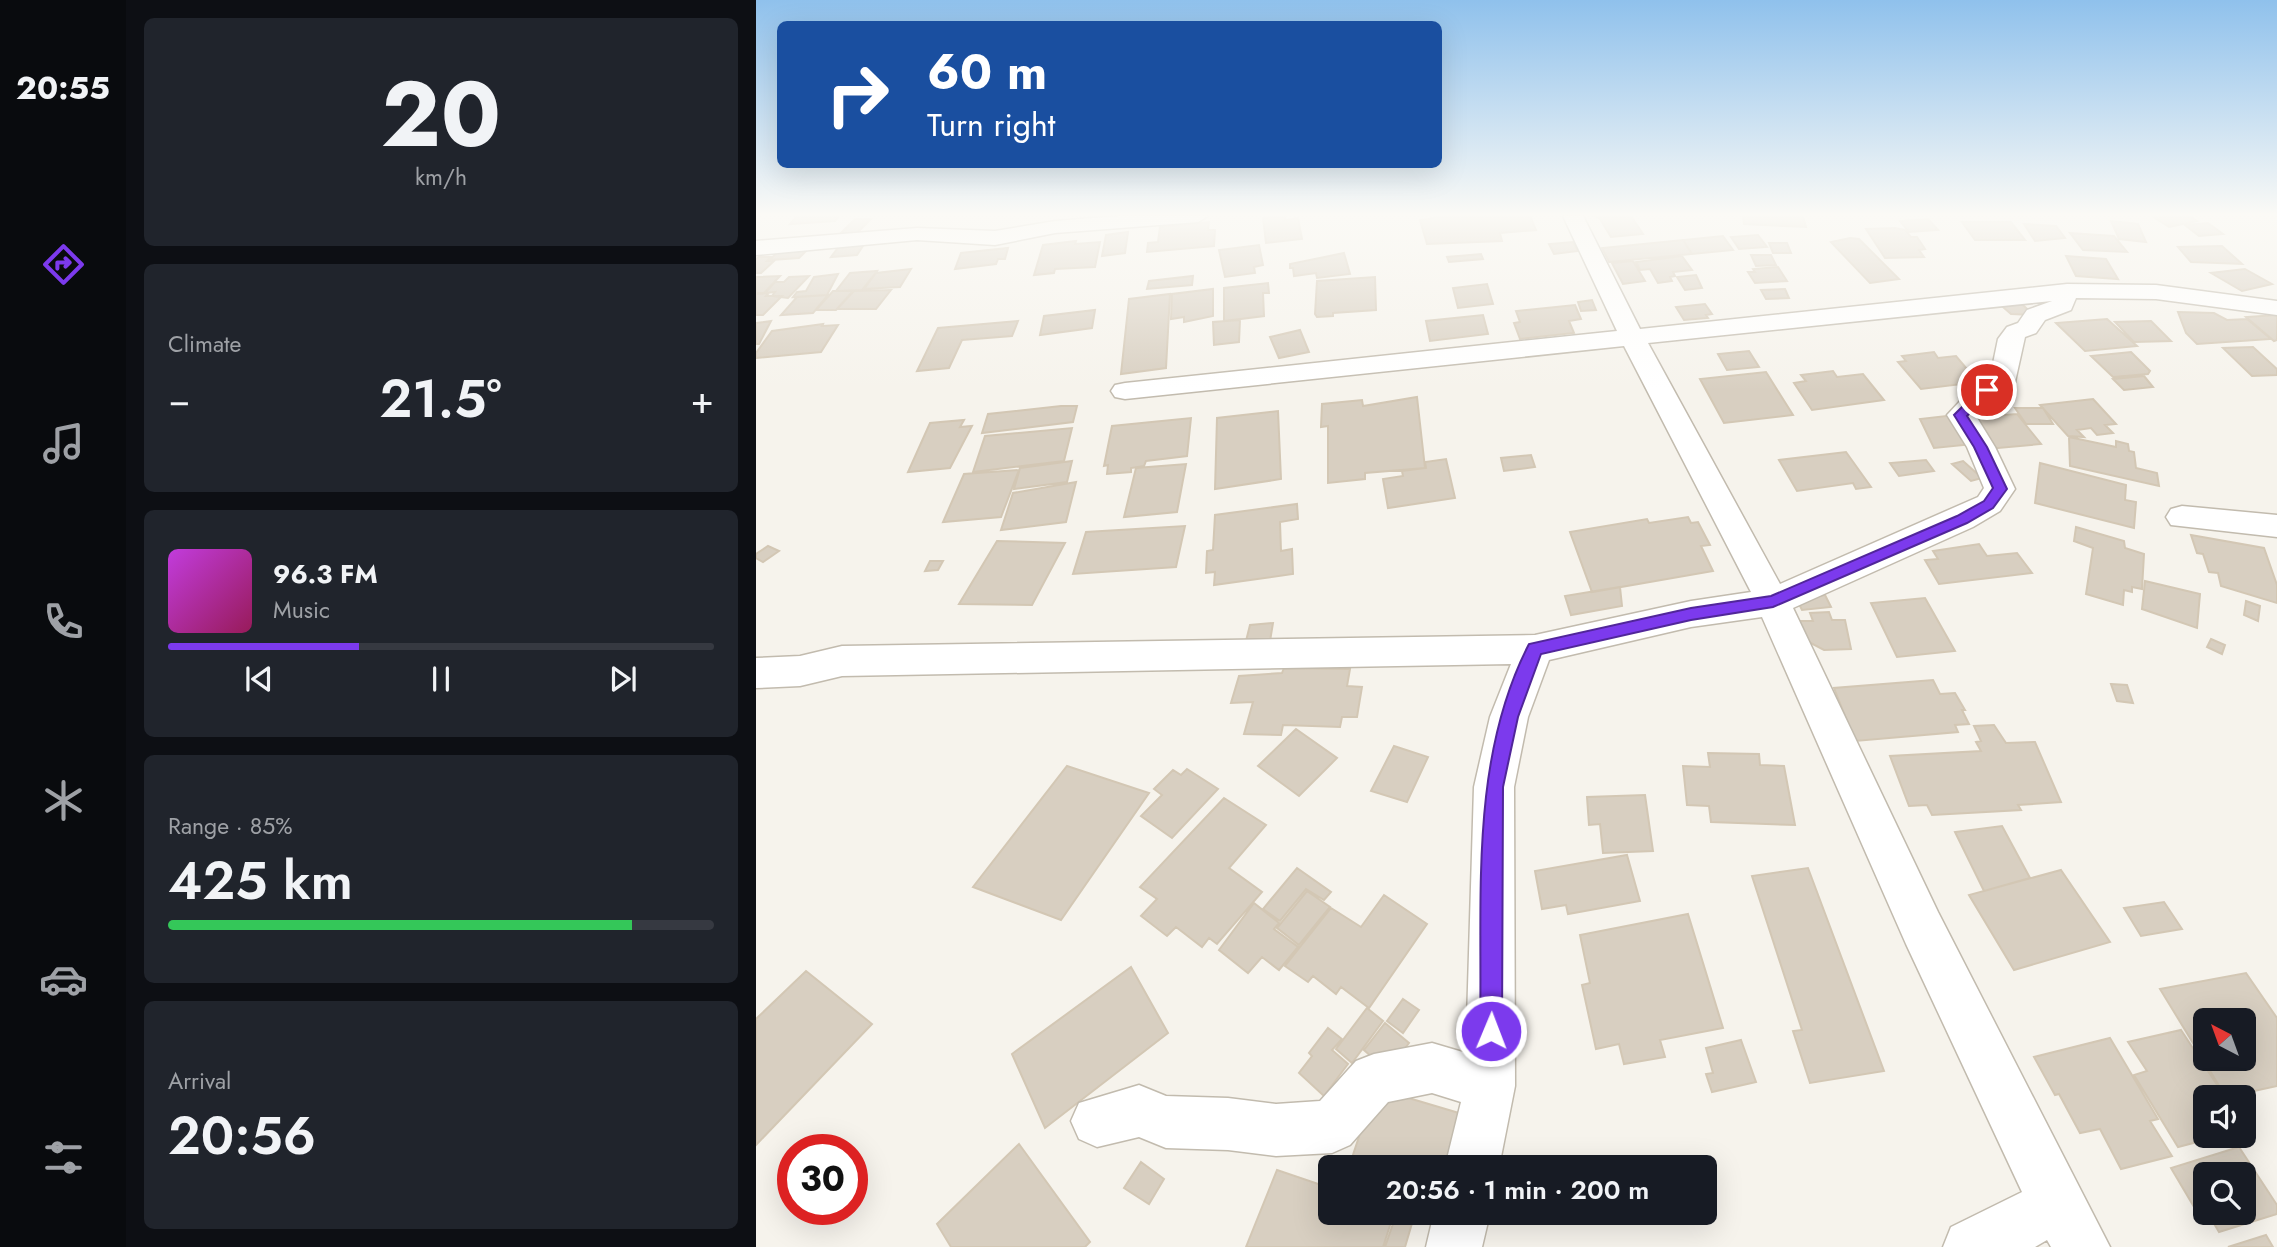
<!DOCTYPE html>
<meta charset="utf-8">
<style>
body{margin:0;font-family:Jost,sans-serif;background:#20242c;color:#f1f3f6;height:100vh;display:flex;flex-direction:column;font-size:26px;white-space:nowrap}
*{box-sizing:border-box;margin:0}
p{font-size:23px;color:#9ea1a6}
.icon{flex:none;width:38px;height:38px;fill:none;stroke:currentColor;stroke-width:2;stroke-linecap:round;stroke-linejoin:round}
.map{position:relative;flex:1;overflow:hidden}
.drawer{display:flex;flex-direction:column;gap:18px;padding:18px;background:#0d0f14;width:630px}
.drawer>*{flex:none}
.top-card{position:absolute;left:21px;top:21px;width:665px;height:147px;border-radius:10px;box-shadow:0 7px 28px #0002;background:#1a4fa0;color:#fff;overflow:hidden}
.needle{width:46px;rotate:319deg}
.controls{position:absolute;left:1437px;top:1008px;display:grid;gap:14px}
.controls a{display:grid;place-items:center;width:63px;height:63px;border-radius:10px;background:#171b24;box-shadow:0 7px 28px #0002;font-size:35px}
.speed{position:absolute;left:21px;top:1134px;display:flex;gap:14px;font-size:35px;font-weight:700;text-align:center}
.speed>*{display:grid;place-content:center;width:91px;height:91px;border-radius:50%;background:#171b24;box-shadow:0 7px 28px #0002;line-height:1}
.speed .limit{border:10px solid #d22;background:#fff;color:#111}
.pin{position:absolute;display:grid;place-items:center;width:60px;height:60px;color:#fff;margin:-30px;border:4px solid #fff;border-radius:50%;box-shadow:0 2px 7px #0007}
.me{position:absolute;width:77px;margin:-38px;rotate:1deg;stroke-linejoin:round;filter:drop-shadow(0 0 5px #0008)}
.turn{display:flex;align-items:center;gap:24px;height:147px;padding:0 35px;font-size:32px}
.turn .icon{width:91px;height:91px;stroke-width:2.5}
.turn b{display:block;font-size:49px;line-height:60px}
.big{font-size:52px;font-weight:600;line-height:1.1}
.drawer .widget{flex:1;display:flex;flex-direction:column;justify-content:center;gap:10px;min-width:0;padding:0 24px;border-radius:10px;background:#20242c}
.drawer .dial{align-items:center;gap:0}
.dial b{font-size:91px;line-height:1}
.song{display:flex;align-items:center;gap:21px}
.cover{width:84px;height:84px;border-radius:10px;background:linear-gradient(135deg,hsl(290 70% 55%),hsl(330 70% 35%))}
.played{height:7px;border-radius:4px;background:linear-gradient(90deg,#7c3aed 35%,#363941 35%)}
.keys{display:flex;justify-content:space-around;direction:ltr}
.heat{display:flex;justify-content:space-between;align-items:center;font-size:38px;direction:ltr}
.charge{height:10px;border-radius:5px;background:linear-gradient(90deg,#34c759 85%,#363941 0)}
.trip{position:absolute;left:562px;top:1155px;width:399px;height:70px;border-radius:10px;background:#171b24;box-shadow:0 7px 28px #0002;font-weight:600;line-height:70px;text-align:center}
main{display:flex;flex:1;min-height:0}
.menu{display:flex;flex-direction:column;width:126px;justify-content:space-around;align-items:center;background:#090b0e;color:#9ea1a6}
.menu .icon{width:49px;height:49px}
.menu .active{color:#7c3aed}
.menu b{font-size:32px;color:#f1f3f6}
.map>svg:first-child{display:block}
</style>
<main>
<nav class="menu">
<b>20:55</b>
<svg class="icon active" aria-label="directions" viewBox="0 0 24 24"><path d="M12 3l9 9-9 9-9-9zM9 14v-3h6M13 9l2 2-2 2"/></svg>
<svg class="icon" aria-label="music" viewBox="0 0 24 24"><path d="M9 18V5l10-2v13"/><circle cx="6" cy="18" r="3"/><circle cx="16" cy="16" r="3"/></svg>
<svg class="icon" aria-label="phone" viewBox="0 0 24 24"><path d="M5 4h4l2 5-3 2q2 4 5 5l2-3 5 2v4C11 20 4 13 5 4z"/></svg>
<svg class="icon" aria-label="climate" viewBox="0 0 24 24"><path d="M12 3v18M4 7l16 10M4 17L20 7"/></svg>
<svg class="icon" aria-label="car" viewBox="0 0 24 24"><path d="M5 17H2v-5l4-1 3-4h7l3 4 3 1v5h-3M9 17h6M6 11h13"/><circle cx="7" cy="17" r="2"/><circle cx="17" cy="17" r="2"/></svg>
<svg class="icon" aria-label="filters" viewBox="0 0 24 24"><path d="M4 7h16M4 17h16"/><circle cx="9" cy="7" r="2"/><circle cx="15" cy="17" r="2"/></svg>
</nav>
<section class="drawer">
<div class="widget dial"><b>20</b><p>km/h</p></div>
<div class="widget"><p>Climate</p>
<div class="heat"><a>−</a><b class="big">21.5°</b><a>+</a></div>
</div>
<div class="widget">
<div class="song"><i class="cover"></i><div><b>96.3 FM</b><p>Music</p></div></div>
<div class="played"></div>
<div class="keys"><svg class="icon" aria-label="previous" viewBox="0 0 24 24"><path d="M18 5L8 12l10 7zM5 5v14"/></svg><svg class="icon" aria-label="pause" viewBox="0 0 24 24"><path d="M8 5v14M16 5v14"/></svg><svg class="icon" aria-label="next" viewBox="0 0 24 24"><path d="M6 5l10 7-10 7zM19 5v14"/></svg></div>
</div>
<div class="widget"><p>Range · 85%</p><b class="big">425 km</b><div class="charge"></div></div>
<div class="widget"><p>Arrival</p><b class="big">20:56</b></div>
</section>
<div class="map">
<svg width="1521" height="1247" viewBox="0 0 1521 1247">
<rect width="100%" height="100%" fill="#f6f3ec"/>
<!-- building -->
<path fill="#d8cfc1" stroke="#d3c7b4" stroke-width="2" fill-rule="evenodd" d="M 41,216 L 83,216 L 79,221 L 34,224 Z
M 529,216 L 529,220 L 542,218 L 546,239 L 510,243 L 507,218 Z
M 690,216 L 774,216 L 780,230 L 744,233 L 746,241 L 671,244 L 664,220 Z
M 839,216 L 875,216 L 887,234 L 855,237 L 844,219 Z
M 987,216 L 1047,216 L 1050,227 L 988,224 Z
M 1396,216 L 1433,216 L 1441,221 L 1413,227 Z
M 99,219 L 115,219 L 101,233 L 85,233 Z
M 1172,219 L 1182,230 L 1153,232 L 1144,221 Z
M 1355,221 L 1382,224 L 1390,242 L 1363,239 Z
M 453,222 L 452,230 L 459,230 L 458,246 L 391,252 L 392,243 L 402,242 L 404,227 Z
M 1206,222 L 1255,222 L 1269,240 L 1219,240 Z
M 1452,223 L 1467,234 L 1443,236 L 1429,225 Z
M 1268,224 L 1300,226 L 1309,238 L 1279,241 Z
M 1139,228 L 1149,230 L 1155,237 L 1161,237 L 1169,249 L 1163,250 L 1168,257 L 1129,258 L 1110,229 Z
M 372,232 L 369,253 L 346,256 L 350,235 Z
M 1314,233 L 1358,236 L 1371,252 L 1327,250 Z
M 1002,235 L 1011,247 L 983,249 L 975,237 Z
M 967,236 L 977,250 L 936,254 L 927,240 Z
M 1094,238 L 1103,239 L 1143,279 L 1114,283 L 1075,242 Z
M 927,240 L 936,254 L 853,262 L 846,248 Z
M 320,241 L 319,244 L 344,242 L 339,267 L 299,269 L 298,273 L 278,275 L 287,245 Z
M 817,242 L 822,251 L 798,254 L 793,244 Z
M 109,243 L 101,255 L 75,257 L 84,245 Z
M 1013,243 L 1031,243 L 1035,253 L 1017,253 Z
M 503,245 L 507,265 L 498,267 L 499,273 L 469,277 L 463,250 Z
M 1466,246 L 1486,264 L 1435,262 L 1422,247 Z
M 252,248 L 249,259 L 242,259 L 240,264 L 199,269 L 205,253 Z
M 50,251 L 43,258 L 14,260 L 21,252 Z
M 588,253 L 594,274 L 561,278 L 560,273 L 538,276 L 537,268 L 534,268 L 534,264 Z
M 725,254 L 727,259 L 693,262 L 691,257 Z
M 995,255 L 1015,255 L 1020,265 L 1000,266 Z
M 926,256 L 936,270 L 917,272 L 919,276 L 914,277 L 916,281 L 902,283 L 894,269 L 884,270 L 880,262 Z
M 1310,256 L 1350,259 L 1362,279 L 1320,276 Z
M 3,257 L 15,257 L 11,261 L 18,261 L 5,273 L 0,273 L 0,259 Z
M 877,261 L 889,281 L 867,284 L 856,263 Z
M 1022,267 L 1031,281 L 999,283 L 992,272 L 999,272 L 997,269 Z
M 155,269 L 144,287 L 108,289 L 120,273 Z
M 1489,269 L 1516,284 L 1486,291 L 1455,273 Z
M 121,271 L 106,290 L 80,291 L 94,273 Z
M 82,274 L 71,295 L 37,297 L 41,292 L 50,291 L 58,277 Z
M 940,275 L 946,288 L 929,290 L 921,277 Z
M 24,276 L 8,293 L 0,293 L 0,277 Z
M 53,276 L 32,298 L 16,296 L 19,292 L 9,293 L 19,282 L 28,282 L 33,277 Z
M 437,276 L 436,285 L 391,289 L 393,281 Z
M 619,277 L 620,310 L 577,313 L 577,316 L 561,317 L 559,314 L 561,281 Z
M 512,283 L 513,293 L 507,293 L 508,316 L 468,321 L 468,288 Z
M 731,284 L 737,304 L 702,308 L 697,288 Z
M 457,289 L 457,316 L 428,322 L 428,317 L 415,319 L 416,294 Z
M 1029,289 L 1033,298 L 1010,299 L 1005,290 Z
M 135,290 L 120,309 L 81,309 L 98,291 Z
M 77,291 L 97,291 L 80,310 L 60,310 Z
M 13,293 L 10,296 L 26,296 L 7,315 L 0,315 L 0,294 Z
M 414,294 L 410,368 L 365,374 L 373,299 Z
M 72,295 L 57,313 L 25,315 L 41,297 Z
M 1259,298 L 1278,315 L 1255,314 L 1239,300 Z
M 836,300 L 840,310 L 825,311 L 822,302 Z
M 949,304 L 956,314 L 950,315 L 952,318 L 928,320 L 920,307 Z
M 819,305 L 825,319 L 813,321 L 818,333 L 764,339 L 758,323 L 764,322 L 760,311 Z
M 339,310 L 336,328 L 284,335 L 288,316 Z
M 1422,312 L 1458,313 L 1471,320 L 1491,319 L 1515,339 L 1441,344 L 1430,333 Z
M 727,315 L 732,334 L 674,341 L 670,321 Z
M 1521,315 L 1521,340 L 1518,341 L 1490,317 Z
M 1351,319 L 1381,346 L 1329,351 L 1300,323 Z
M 484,320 L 483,342 L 458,345 L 457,322 Z
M 15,321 L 3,344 L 0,344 L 0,323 Z
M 262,321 L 256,336 L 206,340 L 193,368 L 161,371 L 182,328 Z
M 1395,321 L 1415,341 L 1378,342 L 1359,322 Z
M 67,324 L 66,326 L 82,325 L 65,352 L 0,358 L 0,353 L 16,331 Z
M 544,330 L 553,352 L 523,358 L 514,337 Z
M 1497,347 L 1521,369 L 1521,375 L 1496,376 L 1467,348 Z
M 993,351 L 1003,367 L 971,370 L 962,354 Z
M 1178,352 L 1182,358 L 1200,356 L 1222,382 L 1165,389 L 1142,362 L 1150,361 L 1146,356 Z
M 1375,352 L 1394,371 L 1392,374 L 1357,377 L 1335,356 Z
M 1077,371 L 1081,377 L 1107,374 L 1128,400 L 1056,410 L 1038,383 L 1050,381 L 1045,375 Z
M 1010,372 L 1037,415 L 968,423 L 944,379 Z
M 1388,376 L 1397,387 L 1368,390 L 1357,379 Z
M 661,397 L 669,468 L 609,473 L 609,479 L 572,483 L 572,426 L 565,427 L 566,404 L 606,400 L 607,406 Z
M 1337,399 L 1360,424 L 1349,425 L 1357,433 L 1341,435 L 1335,428 L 1321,430 L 1328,437 L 1312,436 L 1284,405 Z
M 305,406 L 321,406 L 317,422 L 226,433 L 232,414 Z
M 1259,408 L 1287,408 L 1297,424 L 1270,424 Z
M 522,411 L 525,479 L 459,489 L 461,418 Z
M 1261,414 L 1285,444 L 1231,449 L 1208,418 Z
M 1199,415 L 1218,444 L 1178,448 L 1164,419 Z
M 435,418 L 431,456 L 390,461 L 388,466 L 375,468 L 375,472 L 351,474 L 352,465 L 348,466 L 356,426 Z
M 208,420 L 204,427 L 216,426 L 194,468 L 152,472 L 174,423 Z
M 316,428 L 308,461 L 217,472 L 229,436 Z
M 1313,437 L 1360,447 L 1360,441 L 1372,444 L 1373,451 L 1378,452 L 1380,468 L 1401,473 L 1403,486 L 1314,466 Z
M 1090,452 L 1115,487 L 1100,489 L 1097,483 L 1041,491 L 1023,460 Z
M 775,455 L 779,467 L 748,471 L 745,458 Z
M 690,459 L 699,498 L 632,508 L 627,479 L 647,476 L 646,471 L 670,468 L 669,462 Z
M 1170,460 L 1178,471 L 1143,476 L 1134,463 Z
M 316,461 L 311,482 L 258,489 L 264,468 Z
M 1207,461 L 1226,478 L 1215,481 L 1196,464 Z
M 1284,463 L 1370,485 L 1369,500 L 1380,502 L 1378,528 L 1279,503 Z
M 430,464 L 421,512 L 368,517 L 380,468 Z
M 263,470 L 245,517 L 187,522 L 208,474 Z
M 320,482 L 310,522 L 245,530 L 257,493 Z
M 541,504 L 542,519 L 524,522 L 525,551 L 536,549 L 537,574 L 458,585 L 459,572 L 450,573 L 451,551 L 457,550 L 459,515 Z
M 932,517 L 935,523 L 942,522 L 954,545 L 945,546 L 957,571 L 836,592 L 814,532 L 891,519 L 893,523 Z
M 429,526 L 420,567 L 317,574 L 330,532 Z
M 1320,527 L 1368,541 L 1369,548 L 1388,554 L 1386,589 L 1376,587 L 1376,592 L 1368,590 L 1367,605 L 1330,594 L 1337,548 L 1318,541 Z
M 1435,535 L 1508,548 L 1521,585 L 1521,603 L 1465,586 L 1462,573 L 1453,572 L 1447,554 L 1441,553 Z
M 241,541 L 309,543 L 276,605 L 203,604 Z
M 1223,544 L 1231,556 L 1261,553 L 1276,573 L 1183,584 L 1169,560 L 1182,559 L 1177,551 Z
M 12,546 L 23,551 L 7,562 L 0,558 L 0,554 Z
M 174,561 L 187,561 L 182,570 L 169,571 Z
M 1389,581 L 1444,594 L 1441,628 L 1386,609 Z
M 864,587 L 866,606 L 815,615 L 809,596 Z
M 1069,595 L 1075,607 L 1046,610 L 1041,600 Z
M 1169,598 L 1199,651 L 1141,657 L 1115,603 Z
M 1490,601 L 1504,606 L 1502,621 L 1488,615 Z
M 1073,612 L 1076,620 L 1089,620 L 1095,649 L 1068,650 L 1049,640 L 1043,621 L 1057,621 L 1054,613 Z
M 517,623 L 514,641 L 490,641 L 494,625 Z
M 1455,639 L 1469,645 L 1466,654 L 1451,647 Z
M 528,668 L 594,669 L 591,686 L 606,687 L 601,717 L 586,717 L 584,727 L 527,725 L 525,735 L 488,734 L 497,702 L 475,703 L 483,676 L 526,673 Z
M 1177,680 L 1184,694 L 1199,693 L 1209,710 L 1206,710 L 1213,724 L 1199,725 L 1202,732 L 1099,741 L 1078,688 Z
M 1355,684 L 1371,685 L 1377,703 L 1361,701 Z
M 1238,725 L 1250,743 L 1279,742 L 1305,802 L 1262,805 L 1265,810 L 1176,815 L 1171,805 L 1153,806 L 1134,756 L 1225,751 L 1220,742 L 1225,741 L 1218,726 Z
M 540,729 L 581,758 L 543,796 L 502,766 Z
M 638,746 L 672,757 L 651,802 L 615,791 Z
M 952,753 L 1003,754 L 1004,765 L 1028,766 L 1039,825 L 955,822 L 953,806 L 931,805 L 927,766 L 954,767 Z
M 311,766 L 393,793 L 305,920 L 217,887 Z
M 431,769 L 462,789 L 416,838 L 385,816 L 406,795 L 398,789 L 417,770 L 425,775 Z
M 889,795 L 897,851 L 847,853 L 844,824 L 833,825 L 831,797 Z
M 468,798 L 510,825 L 473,868 L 506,892 L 461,944 L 453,938 L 446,947 L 420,927 L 411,936 L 385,916 L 401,899 L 384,887 Z
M 1246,826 L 1274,878 L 1228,891 L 1199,832 Z
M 871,855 L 884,901 L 812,914 L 810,905 L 786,909 L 779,871 Z
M 541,868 L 575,892 L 568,900 L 550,889 L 524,921 L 507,909 Z
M 1052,868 L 1128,1071 L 1054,1083 L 1037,1031 L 1046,1030 L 996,876 Z
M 1305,870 L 1354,942 L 1258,970 L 1213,895 Z
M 551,891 L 574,907 L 543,945 L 521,928 Z
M 628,895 L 671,924 L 613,1008 L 585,987 L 580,994 L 557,976 L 552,982 L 529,966 L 575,908 L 605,927 Z
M 1408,902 L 1426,929 L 1385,936 L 1368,908 Z
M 498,903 L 523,923 L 518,929 L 542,947 L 523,970 L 506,957 L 492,973 L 463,950 Z
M 932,914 L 967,1028 L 904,1040 L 909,1057 L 868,1064 L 863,1044 L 840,1049 L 826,985 L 834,983 L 824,935 Z
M 375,967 L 412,1033 L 289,1128 L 256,1054 Z
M 50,971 L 116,1024 L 0,1145 L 0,1019 Z
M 1490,973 L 1521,1018 L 1521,1086 L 1470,1097 L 1404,989 ZM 1449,1020 L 1488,1020 L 1488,1059 L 1449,1059 Z
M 647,999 L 663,1010 L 647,1033 L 631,1021 Z
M 611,1008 L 627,1021 L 596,1063 L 580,1049 Z
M 629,1023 L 653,1043 L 632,1071 L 608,1050 Z
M 572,1028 L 586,1039 L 576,1050 L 592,1064 L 568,1096 L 543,1073 L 556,1056 L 553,1053 Z
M 1425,1030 L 1469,1097 L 1449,1097 L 1449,1136 L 1464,1136 L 1422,1147 L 1378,1075 L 1391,1071 L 1372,1042 Z
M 1354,1038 L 1402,1119 L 1394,1121 L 1416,1156 L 1365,1169 L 1344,1129 L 1324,1133 L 1303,1094 L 1299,1095 L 1278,1057 Z
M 985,1040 L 1000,1082 L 956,1092 L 950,1074 L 957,1073 L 950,1048 Z
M 619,1088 L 723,1119 L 711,1167 L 593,1167 Z
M 263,1144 L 334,1242 L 329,1247 L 195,1247 L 181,1224 Z
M 1483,1147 L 1521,1205 L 1521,1214 L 1463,1232 L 1453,1215 L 1444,1217 L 1415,1168 ZM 1449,1174 L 1488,1174 L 1488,1213 L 1449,1213 Z
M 385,1162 L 408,1179 L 393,1204 L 368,1188 Z
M 521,1170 L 574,1188 L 574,1213 L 638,1213 L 627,1247 L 490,1247 Z
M 640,1215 L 657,1220 L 649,1247 L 629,1247 Z
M 1510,1235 L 1517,1247 L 1472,1247 Z"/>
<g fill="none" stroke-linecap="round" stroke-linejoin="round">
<defs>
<path id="minor" d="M 363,216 L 452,216 L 442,222 L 299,233 L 239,245 L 161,240 L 0,255 L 0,241 L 161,228 L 239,231 L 299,221 Z
M 807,216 L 827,216 L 884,329 L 1311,284 L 1400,285 L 1521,301 L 1521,315 L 1400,299 L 1320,298 L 1315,310 L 1289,320 L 1280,333 L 1269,337 L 1259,382 L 1255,388 L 1241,395 L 1220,416 L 1239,447 L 1259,489 L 1244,511 L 1217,527 L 1037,608 L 1182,912 L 1354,1247 L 1295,1247 L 1291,1240 L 1279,1247 L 1187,1247 L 1195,1227 L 1266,1192 L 1150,944 L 1006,617 L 935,627 L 793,660 L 772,717 L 758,787 L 759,1086 L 743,1167 L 689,1167 L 705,1102 L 676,1093 L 632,1102 L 594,1145 L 576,1153 L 520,1156 L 472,1150 L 410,1148 L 383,1137 L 341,1147 L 323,1139 L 315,1121 L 323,1103 L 383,1085 L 410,1096 L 472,1098 L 520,1104 L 564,1101 L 600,1061 L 618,1054 L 676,1043 L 710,1053 L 718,787 L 734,717 L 755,664 L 86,676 L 44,686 L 0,688 L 0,658 L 44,656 L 86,646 L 779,635 L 935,601 L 995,592 L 868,346 L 369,399 L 359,397 L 355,391 L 359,385 L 369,383 L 861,331 ZM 1296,301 L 1271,310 L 1262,323 L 1251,327 L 1242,339 L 1234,378 L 1221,383 L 1191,415 L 1211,447 L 1228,488 L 1222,497 L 1024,584 L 892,343 Z
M 1426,506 L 1521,515 L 1521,537 L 1415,525 L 1410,517 L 1415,509 Z
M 678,1213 L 734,1213 L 726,1247 L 670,1247 Z"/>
</defs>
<!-- minor casing -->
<use href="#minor" stroke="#c2bbae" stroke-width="3"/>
<!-- minor -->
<use href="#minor" fill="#fff" fill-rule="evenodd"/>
</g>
<!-- sky -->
<linearGradient id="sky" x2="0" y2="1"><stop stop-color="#8fc1ec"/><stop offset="0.55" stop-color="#fbfaf6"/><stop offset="1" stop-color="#fbfaf6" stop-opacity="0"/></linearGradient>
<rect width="1521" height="390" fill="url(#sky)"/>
<!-- route -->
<path fill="#7c3aed" stroke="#51269a" stroke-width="2" d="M 1226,387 L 1237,390 L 1211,416 L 1231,447 L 1251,489 L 1237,508 L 1211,523 L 1017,607 L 935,620 L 785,654 L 762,717 L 747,787 L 746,1031 L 743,1039 L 735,1043 L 727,1039 L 724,1031 C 727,903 712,762 773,644 L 935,608 L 1015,596 L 1201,516 L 1228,501 L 1237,488 L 1218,447 L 1198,415 Z"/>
</svg>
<div class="controls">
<a><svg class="needle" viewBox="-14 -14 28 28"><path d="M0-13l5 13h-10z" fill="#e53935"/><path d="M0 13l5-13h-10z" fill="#9ea1a6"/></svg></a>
<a><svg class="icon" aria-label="sound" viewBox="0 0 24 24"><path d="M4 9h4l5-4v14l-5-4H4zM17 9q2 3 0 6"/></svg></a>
<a><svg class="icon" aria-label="search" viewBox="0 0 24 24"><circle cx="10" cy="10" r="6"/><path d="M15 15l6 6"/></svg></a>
</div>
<div class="speed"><div class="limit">30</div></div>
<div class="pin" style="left:1231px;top:390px;background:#d93025"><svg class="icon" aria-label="arrive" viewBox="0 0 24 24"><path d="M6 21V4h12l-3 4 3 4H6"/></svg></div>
<svg class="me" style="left:735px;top:1031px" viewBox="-20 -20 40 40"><circle r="17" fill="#7c3aed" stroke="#fff" stroke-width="3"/><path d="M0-11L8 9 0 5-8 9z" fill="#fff"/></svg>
<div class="trip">20:56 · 1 min · 200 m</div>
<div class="top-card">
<div class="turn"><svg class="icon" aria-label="right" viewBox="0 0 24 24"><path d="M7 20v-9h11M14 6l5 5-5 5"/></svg><div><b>60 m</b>Turn right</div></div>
</div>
</div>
</main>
